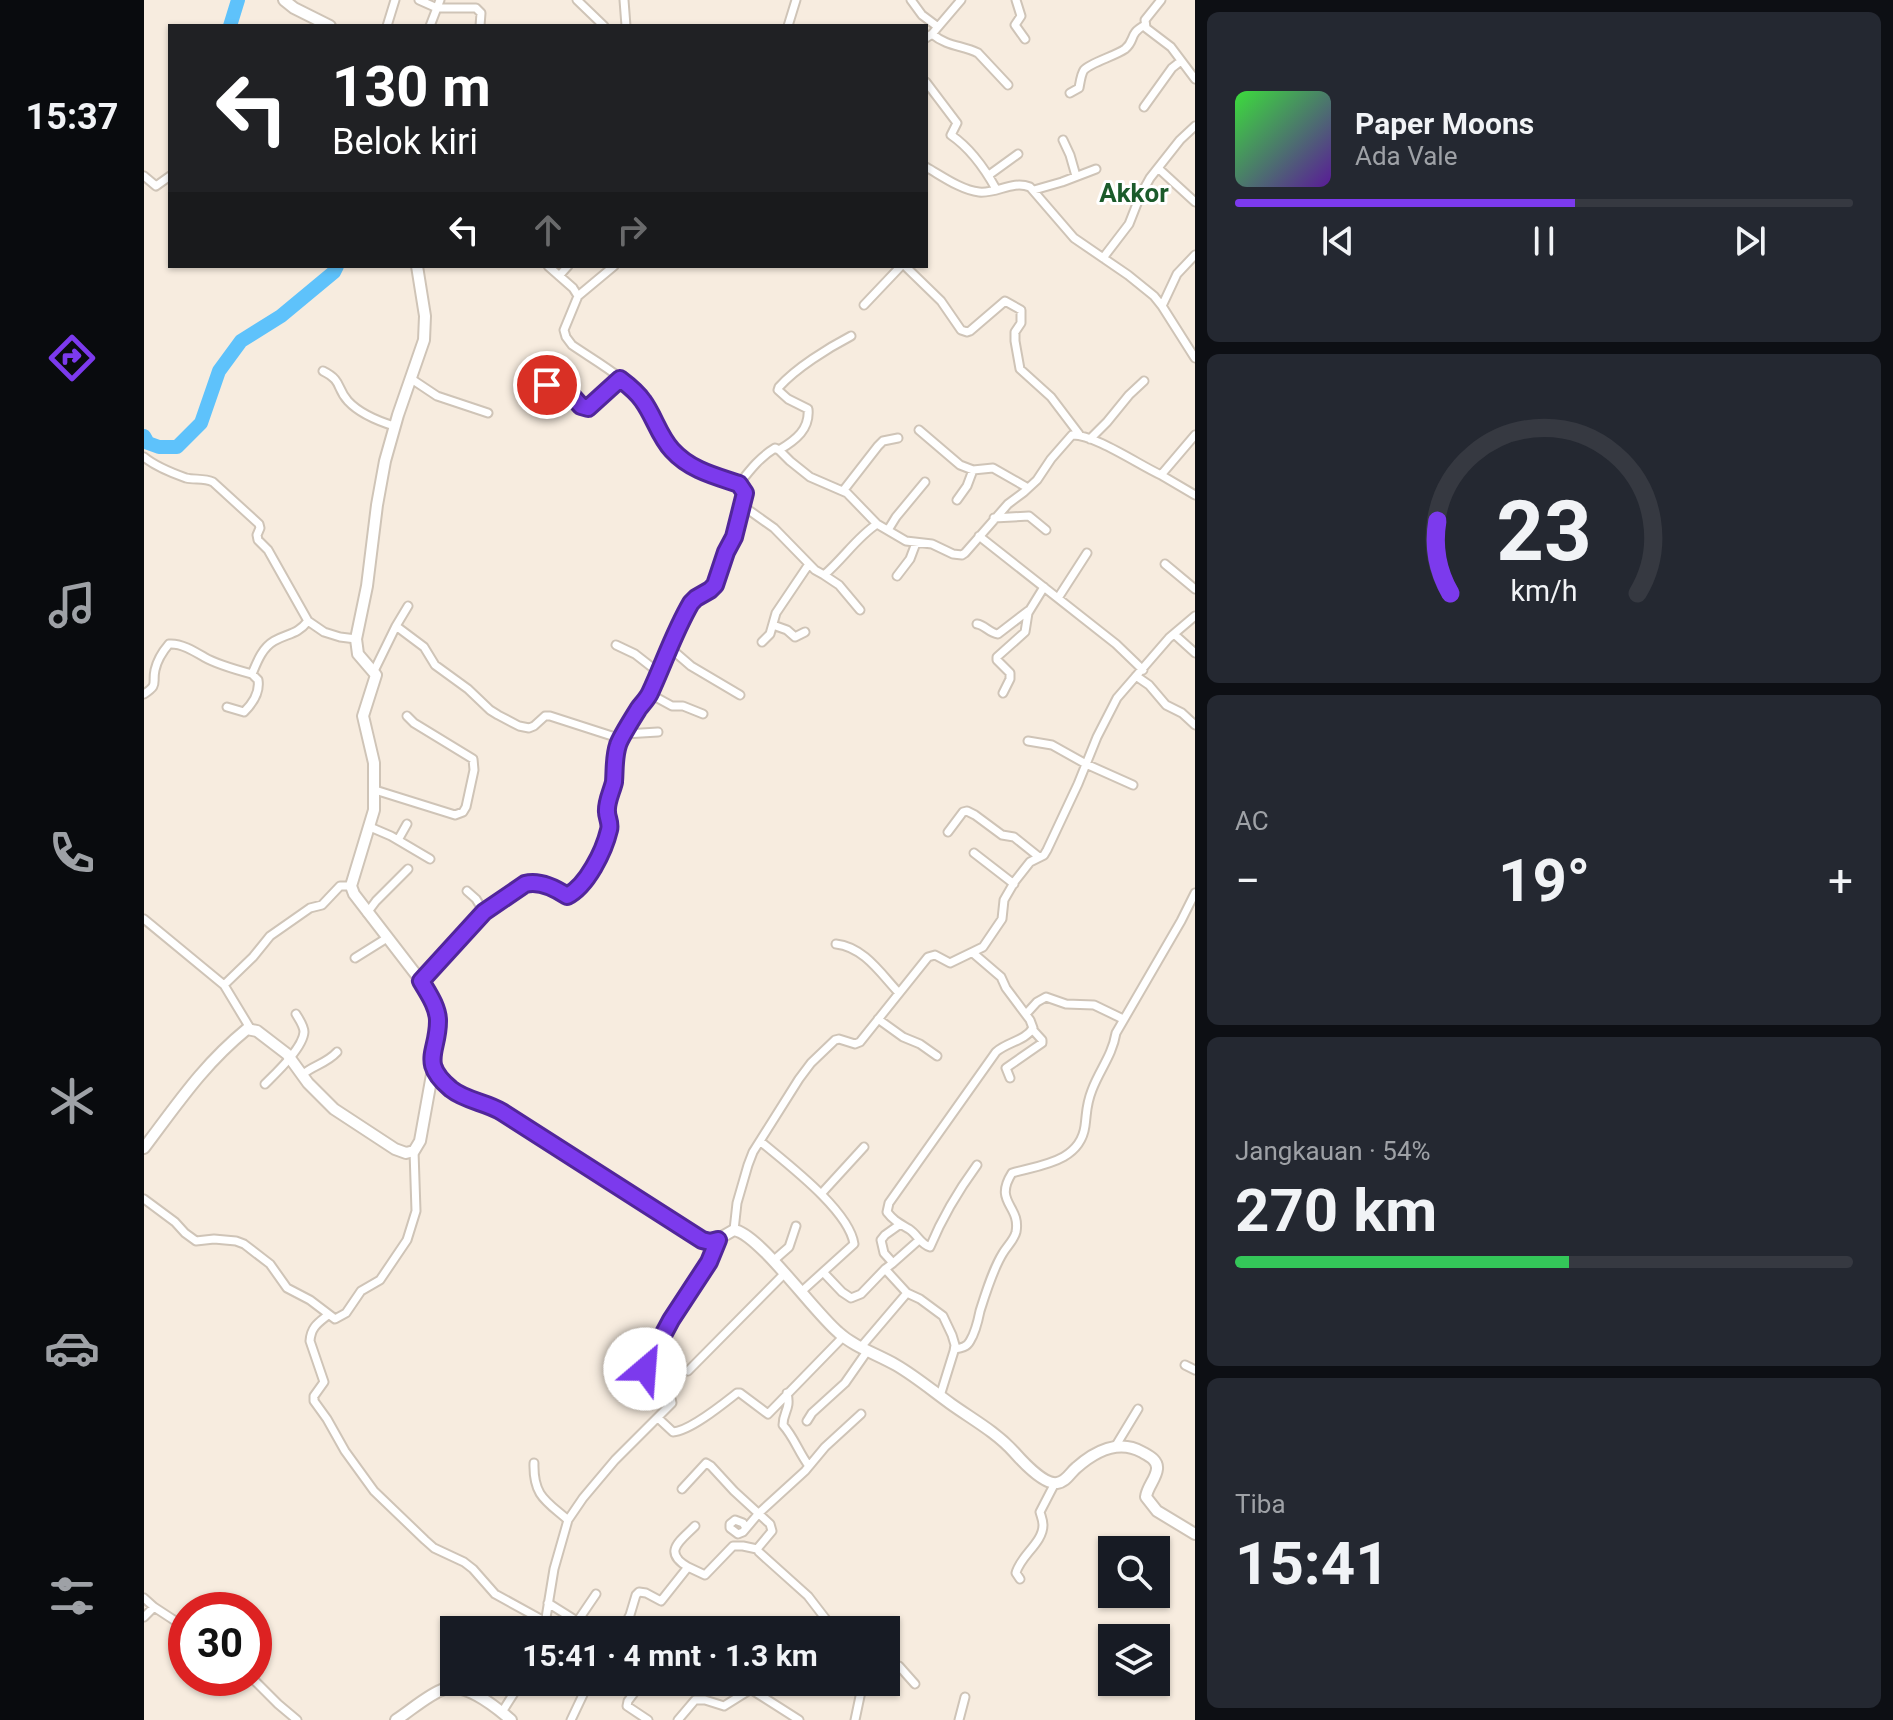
<!DOCTYPE html>
<html lang="id">
<meta charset="utf-8">
<style>
body{margin:0;font-family:Roboto,sans-serif;background:#242831;color:#f1f3f6;height:100vh;display:flex;flex-direction:column;font-size:30px;white-space:nowrap}
*{box-sizing:border-box;margin:0}
p{font-size:26px;color:#9ea1a6}
.icon{flex:none;width:44px;height:44px;fill:none;stroke:currentColor;stroke-width:2;stroke-linecap:round;stroke-linejoin:round}
.map{position:relative;flex:1;overflow:hidden}
.side{display:flex;flex-direction:column;gap:12px;padding:12px;background:#0d0f14;width:698px}
.side>*{flex:none}
.guide{position:absolute;left:24px;top:24px;width:760px;height:244px;border-radius:0px;box-shadow:0 2px 6px #0004;background:#202124;color:#fff;overflow:hidden}
.controls{position:absolute;left:954px;top:1536px;display:grid;gap:16px}
.controls a{display:grid;place-items:center;width:72px;height:72px;border-radius:0px;background:#171b24;box-shadow:0 2px 6px #0004;font-size:40px}
.speed{position:absolute;left:24px;top:1592px;display:flex;gap:16px;font-size:40px;font-weight:700;text-align:center}
.speed>*{display:grid;place-content:center;width:104px;height:104px;border-radius:50%;background:#171b24;box-shadow:0 2px 6px #0004;line-height:1}
.speed .limit{border:12px solid #d22;background:#fff;color:#111}
.pin{position:absolute;display:grid;place-items:center;width:68px;height:68px;color:#fff;margin:-34px;border:4px solid #fff;border-radius:50%;box-shadow:0 2px 8px #0007}
.me{position:absolute;width:88px;margin:-44px;rotate:27deg;stroke-linejoin:round;filter:drop-shadow(0 0 6px #0008)}
.turn{display:flex;align-items:center;gap:28px;height:168px;padding:0 32px;font-size:36px}
.turn .icon{width:104px;height:104px;stroke-width:2.5}
.turn b{display:block;font-size:56px;line-height:68px}
.lanes{display:flex;align-items:center;height:76px;padding:0 32px;background:#0003;justify-content:center;gap:40px;direction:ltr}
.lanes .off{opacity:.35}
.big{font-size:60px;font-weight:700;line-height:1.1}
.side .widget{flex:1;display:flex;flex-direction:column;justify-content:center;gap:12px;min-width:0;padding:0 28px;border-radius:12px;background:#242831}
.side .dial{align-items:center;gap:0}
.dial svg{height:208px;overflow:visible;fill:none;stroke:#363941;stroke-width:7;stroke-linecap:round;text-anchor:middle}
.dial text{fill:#f1f3f6;stroke:none}
.song{display:flex;align-items:center;gap:24px}
.cover{width:96px;height:96px;border-radius:12px;background:linear-gradient(135deg,hsl(120 70% 55%),hsl(270 70% 35%))}
.played{height:8px;border-radius:4px;background:linear-gradient(90deg,#7c3aed 55%,#363941 55%)}
.keys{display:flex;justify-content:space-around;direction:ltr}
.heat{display:flex;justify-content:space-between;align-items:center;font-size:44px;direction:ltr}
.charge{height:12px;border-radius:6px;background:linear-gradient(90deg,#34c759 54%,#363941 0)}
.trip{position:absolute;left:296px;top:1616px;width:460px;height:80px;border-radius:0px;background:#171b24;box-shadow:0 2px 6px #0004;font-weight:700;line-height:80px;text-align:center}
main{display:flex;flex:1;min-height:0}
.tab-bar{display:flex;flex-direction:column;width:144px;justify-content:space-around;align-items:center;background:#090b0e;color:#9ea1a6}
.tab-bar .icon{width:56px;height:56px}
.tab-bar .active{color:#7c3aed}
.tab-bar b{font-size:36px;color:#f1f3f6}
.map>svg:first-child{display:block}
</style>
<main>
<nav class="tab-bar">
<b>15:37</b>
<svg class="icon active" aria-label="directions" viewBox="0 0 24 24"><path d="M12 3l9 9-9 9-9-9zM9 14v-3h6M13 9l2 2-2 2"/></svg>
<svg class="icon" aria-label="music" viewBox="0 0 24 24"><path d="M9 18V5l10-2v13"/><circle cx="6" cy="18" r="3"/><circle cx="16" cy="16" r="3"/></svg>
<svg class="icon" aria-label="phone" viewBox="0 0 24 24"><path d="M5 4h4l2 5-3 2q2 4 5 5l2-3 5 2v4C11 20 4 13 5 4z"/></svg>
<svg class="icon" aria-label="climate" viewBox="0 0 24 24"><path d="M12 3v18M4 7l16 10M4 17L20 7"/></svg>
<svg class="icon" aria-label="car" viewBox="0 0 24 24"><path d="M5 17H2v-5l4-1 3-4h7l3 4 3 1v5h-3M9 17h6M6 11h13"/><circle cx="7" cy="17" r="2"/><circle cx="17" cy="17" r="2"/></svg>
<svg class="icon" aria-label="filters" viewBox="0 0 24 24"><path d="M4 7h16M4 17h16"/><circle cx="9" cy="7" r="2"/><circle cx="15" cy="17" r="2"/></svg>
</nav>
<div class="map">
<svg width="1051" height="1720" viewBox="0 0 1051 1720">
<rect width="100%" height="100%" fill="#f7ecdf"/>
<g fill="none" stroke-linecap="round" stroke-linejoin="round">
<!-- river -->
<path stroke="#5ec2fb" stroke-width="14" d="M 86,26 L 94,0
M 0,436 L 4,443 L 15,447 L 33,447 L 57,423 L 75,371 L 97,341 L 137,316 L 190,272 L 193,266"/>
<defs>
<path id="street" d="M 275,0 L 293,8 L 332,8 L 337,13 L 336,26
M 433,0 L 460,26
M 480,0 L 482,26
M 767,0 L 778,15 L 794,27
M 872,0 L 877,16 L 871,25 L 881,39
M 1017,0 L 1001,20 L 1002,28 L 1027,47 L 1051,79
M 243,26 L 251,0
M 286,26 L 296,0
M 644,26 L 652,0
M 788,34 C 804,47 818,45 834,53 L 864,85
M 782,38 L 788,34 L 817,0
M 782,82 L 813,123 L 807,135 C 826,148 841,169 852,189
M 926,93 L 935,88 C 936,83 937,74 940,70 C 946,63 971,56 981,49 C 992,40 984,34 1001,25
M 1000,107 L 1028,68 L 1037,61
M 919,140 L 926,155 L 932,176
M 782,167 C 798,176 817,190 835,192 C 853,194 868,180 886,187 L 930,238 L 984,275 L 1010,296 L 1018,306 L 1051,358
M 1014,168 L 1051,202
M 845,175 L 874,154
M 0,176 L 12,186 L 26,176
M 890,190 L 918,182 L 952,169
M 959,258 L 985,224 L 996,196 L 1006,178 L 1036,140 L 1051,126
M 404,266 L 429,288 L 434,296 L 420,330 L 422,337 L 428,345 C 451,361 485,379 500,403 C 513,422 519,443 538,458 C 544,463 551,468 558,472 C 572,478 594,478 601,493 L 599,506 L 630,528 L 671,570 L 680,575 C 699,559 713,537 733,524 L 762,541 L 788,544 L 809,554 L 818,555 L 821,553 L 864,504 L 880,492 L 893,480 L 907,459 L 928,435 C 950,434 995,465 1017,475 L 1051,435
M 761,266 L 797,301 L 817,330 L 823,332 L 826,331 L 861,301 L 877,310 L 877,323 L 871,332 L 871,341 L 876,369 L 907,397 L 935,434
M 415,276 L 424,266
M 434,296 L 470,266
M 720,305 L 757,266
M 1018,306 L 1033,274 L 1051,255
M 179,371 C 199,381 192,388 204,401 C 216,414 234,421 250,426
M 266,378 L 293,396 L 344,413
M 403,385 L 429,397 L 437,406 L 444,408 L 476,379
M 775,430 L 816,465 L 829,470 L 849,468 L 884,488
M 946,439 L 963,422 L 985,395 L 1000,381
M 635,450 L 646,461 L 666,477 L 703,493 L 733,524
M 0,457 C 12,467 28,473 42,478 C 51,480 60,478 69,482 L 115,524 L 116,528 L 113,535 L 114,540 L 124,550 L 164,621 L 180,632 L 196,637 L 212,639
M 1017,475 L 1051,495
M 595,484 C 606,470 616,457 631,448 L 635,450 C 652,440 666,429 664,409 L 644,399 L 634,390 L 635,387 C 652,368 684,348 707,336
M 699,491 L 734,446 L 739,441 L 754,438
M 813,500 L 823,486 L 829,470
M 850,518 L 885,516 L 902,530
M 744,530 L 752,517 L 781,482
M 835,536 L 972,644 L 999,670
M 1021,564 L 1051,589
M 680,575 L 695,585 L 716,610
M 753,576 L 766,559 L 772,543
M 914,598 L 943,553
M 833,624 C 841,625 845,633 854,634 L 884,611
M 629,625 L 643,630 L 651,637 L 661,632
M 252,626 L 280,647 L 291,665 L 324,689 L 346,710 L 354,715 L 375,726 L 385,728 L 390,726 L 401,716 L 406,716 L 468,736 L 477,737 L 481,734 L 486,723 L 506,694 L 527,643 L 547,603 L 552,598 L 566,590 L 571,585 L 582,552 L 590,537 L 599,506
M 1030,634 L 1051,653
M 618,642 L 626,634 L 632,613 L 665,564
M 472,645 L 491,654 L 514,672
M 525,647 L 547,666 L 596,695
M 230,671 L 252,626 L 264,606
M 992,676 L 1005,685 L 1022,705 L 1038,713 L 1051,725
M 859,693 L 866,679 L 866,673 L 853,660 L 853,657 L 881,632 L 884,613 L 900,587
M 0,694 C 15,684 8,684 11,670 C 13,661 19,651 25,644 C 37,643 50,651 60,657 C 74,665 93,670 108,674 C 113,662 118,648 130,641 C 144,633 153,635 164,621
M 506,694 L 528,706 L 539,706 L 559,714
M 83,707 L 100,712 C 108,704 116,692 114,680 L 108,674
M 481,734 L 514,732
M 884,741 L 908,745 L 942,764 L 989,785
M 231,790 L 311,815 L 319,812 L 322,807 L 330,770 L 329,759 L 270,723 L 263,716
M 226,827 L 247,836 L 286,859
M 804,832 L 819,812 L 823,811 L 831,815 L 858,835 L 870,837 L 895,857
M 254,840 L 263,824
M 830,853 L 870,884
M 323,891 L 332,899 L 340,912
M 223,913 L 232,901 L 264,869
M 0,919 L 80,985 L 106,1028
M 692,944 C 720,947 737,974 755,993
M 829,953 L 857,977 L 862,988 L 886,1020 L 889,1028 C 881,1041 863,1042 852,1052 L 745,1203 L 743,1212 C 750,1221 755,1223 765,1229 C 774,1235 776,1244 786,1247 C 798,1218 814,1191 833,1165
M 211,958 L 243,938
M 277,981 L 340,912 L 381,884 C 396,880 411,888 423,896 C 441,887 462,848 465,829 C 467,822 463,817 463,810 C 463,802 467,794 469,786 C 473,768 470,756 477,737
M 80,985 L 109,957 L 126,936 L 166,908 L 178,905 L 196,886 L 207,886
M 882,1014 L 893,1002 L 902,997 L 922,1004 L 950,1005 L 979,1019
M 734,1019 L 759,1037 L 776,1044 L 793,1056
M 158,1075 C 169,1065 182,1064 193,1052
M 866,1078 L 862,1068 L 898,1043 L 898,1040 L 888,1029
M 121,1084 C 132,1073 159,1048 160,1032 C 160,1026 155,1019 152,1014
M 616,1141 C 642,1163 705,1210 710,1244 L 657,1292
M 677,1194 L 720,1147
M 0,1199 L 31,1222 L 41,1233 L 52,1241 L 70,1239 L 92,1241 L 100,1244 L 126,1264 L 143,1288 L 166,1300 L 191,1319 L 202,1313 L 217,1291 L 236,1280 L 263,1240 L 272,1211 L 270,1151
M 755,1225 L 741,1235 L 737,1240 L 740,1253 L 749,1263 L 741,1269 L 763,1293 L 776,1299 L 799,1316 L 808,1335 L 811,1345 L 810,1351 L 796,1396
M 590,1230 L 593,1203 L 604,1165 L 609,1152 L 655,1079 L 667,1063 L 691,1040 L 695,1039 L 711,1044 L 716,1042 L 784,957 L 791,955 L 806,963 L 839,947 L 858,919 L 860,900 L 871,881 L 886,862 L 900,855 L 903,850 L 934,784 L 953,737 L 973,698 L 1025,638 L 1051,616
M 629,1261 L 645,1247 L 652,1226
M 749,1263 L 775,1240
M 679,1272 L 698,1292 L 707,1298 L 717,1294 L 741,1269
M 184,1315 C 174,1323 167,1327 166,1341 L 180,1382 L 170,1396 L 170,1401 L 183,1419 L 201,1451 L 230,1491 L 281,1540 L 290,1548 L 320,1562 L 329,1569 L 351,1594 L 402,1622
M 717,1347 L 763,1293
M 811,1349 C 817,1348 823,1347 826,1341 C 831,1333 834,1321 836,1311 C 842,1292 849,1269 859,1253 C 863,1246 870,1240 872,1232 C 877,1205 849,1203 868,1173 C 896,1165 936,1162 941,1126 C 943,1111 942,1105 948,1090 C 956,1069 968,1056 972,1033 L 1037,921 L 1051,893
M 1041,1365 L 1051,1370
M 544,1371 L 640,1274
M 643,1393 C 647,1410 639,1411 639,1425 C 650,1437 655,1453 665,1466
M 514,1418 L 529,1432 C 546,1431 579,1404 593,1393 L 596,1393 L 624,1414 L 699,1337
M 663,1421 L 668,1413 L 701,1383 L 724,1350
M 971,1447 L 994,1409
M 390,1463 C 389,1496 402,1501 424,1520
M 538,1489 L 562,1463 L 567,1466 L 590,1491 L 626,1524 L 628,1531 L 613,1549 L 615,1552 L 664,1596 L 684,1622 L 698,1630
M 602,1528 L 599,1523 L 591,1520 L 586,1524 L 586,1528 L 594,1534 L 599,1532 L 615,1513 L 661,1471 L 681,1447 L 717,1414
M 544,1567 C 518,1552 536,1541 551,1526
M 876,1579 L 872,1573 C 876,1556 899,1543 899,1525 C 899,1520 897,1516 896,1512 L 911,1483
M 0,1598 L 10,1607 L 42,1628
M 404,1603 L 447,1630
M 0,1617 L 10,1607
M 433,1622 L 452,1594
M 400,1630 L 410,1569 L 424,1520 L 439,1498 L 471,1460 L 528,1403 C 526,1387 503,1381 502,1365 L 527,1320 L 565,1262 L 574,1240
M 478,1630 L 486,1615 L 492,1595 L 495,1592 L 502,1593 L 517,1601 L 544,1567 L 561,1575 L 589,1546 L 599,1546 L 613,1549
M 742,1663 L 755,1666 L 771,1684
M 108,1678 L 134,1704 L 153,1720
M 496,1682 L 496,1685 L 484,1701 L 483,1706 L 504,1720
M 358,1712 L 377,1682
M 427,1720 L 445,1682
M 534,1720 L 551,1700 L 561,1700 L 580,1706 L 604,1691 L 608,1690 L 655,1720
M 711,1720 L 719,1682
M 815,1720 L 821,1697"/>
<path id="secondary" d="M 140,0 L 150,8 L 186,26
M 273,266 L 281,316 L 280,340 L 254,415 L 241,461 L 233,505 L 223,586 L 212,639 L 214,654 L 232,675 L 219,716 L 230,763 L 230,810 L 207,886 L 210,894 L 277,981 L 286,996 L 294,1019 L 288,1064 L 292,1073 L 303,1085 L 323,1098 L 358,1112 L 558,1240 L 569,1242 L 590,1230 C 615,1234 670,1312 694,1332 C 710,1347 733,1354 752,1365 C 771,1376 789,1391 807,1404 C 828,1419 852,1432 870,1452 C 878,1461 900,1485 913,1483 C 922,1482 926,1473 932,1468 C 951,1451 975,1439 998,1452 C 1005,1456 1014,1460 1013,1469 C 1012,1479 1003,1487 1002,1497 L 1013,1511 L 1051,1534
M 0,1148 C 34,1103 59,1065 103,1029 L 113,1031 L 143,1054 L 164,1083 L 190,1109 L 251,1149 L 262,1153 L 270,1151 L 276,1141 L 289,1069
M 252,1720 C 266,1711 285,1694 300,1689 C 322,1682 352,1707 367,1720"/>
</defs>
<!-- street casing -->
<use href="#street" stroke="#cfc4b7" stroke-width="11"/>
<!-- secondary casing -->
<use href="#secondary" stroke="#cfc4b7" stroke-width="14"/>
<!-- street -->
<use href="#street" stroke="#fff" stroke-width="7"/>
<!-- secondary -->
<use href="#secondary" stroke="#fff" stroke-width="10"/>
</g>
<g fill="none" stroke-linecap="round" stroke-linejoin="round">
<defs>
<path id="route" d="M 403,385 L 429,397 L 437,406 L 444,408 L 476,379 C 484,385 493,392 499,401 C 510,416 515,436 528,450 C 546,470 571,476 595,484 L 601,493 L 590,537 L 582,552 L 571,585 L 566,590 L 552,598 L 547,603 C 530,632 520,663 506,693 C 503,699 499,703 495,708 C 490,716 476,738 474,745 C 470,757 471,769 470,782 C 468,791 462,802 463,812 C 463,818 467,823 465,830 C 460,851 443,886 423,896 C 411,888 396,880 381,884 L 340,912 L 277,981 C 284,993 294,1007 294,1021 C 294,1053 275,1062 307,1089 C 322,1101 342,1102 358,1112 L 558,1240 L 566,1242 L 574,1240 L 565,1262 L 527,1320 L 501,1369"/>
</defs>
<!-- route casing -->
<use href="#route" stroke="#51269a" stroke-width="20"/>
<!-- route -->
<use href="#route" stroke="#7c3aed" stroke-width="14"/>
</g>
<g text-anchor="middle" stroke-width="6" stroke-linejoin="round" paint-order="stroke">
<!-- quarter labels -->
<g font-size="26" font-weight="bold" fill="#1b5b2b" stroke="#fff">
<text x="990" y="202">Akkor</text>
</g>
</g>
</svg>
<div class="controls">
<a><svg class="icon" aria-label="search" viewBox="0 0 24 24"><circle cx="10" cy="10" r="6"/><path d="M15 15l6 6"/></svg></a>
<a><svg class="icon" aria-label="layers" viewBox="0 0 24 24"><path d="M12 4l9 5-9 5-9-5zM3 14l9 5 9-5"/></svg></a>
</div>
<div class="speed"><div class="limit">30</div></div>
<div class="pin" style="left:403px;top:385px;background:#d93025"><svg class="icon" aria-label="arrive" viewBox="0 0 24 24"><path d="M6 21V4h12l-3 4 3 4H6"/></svg></div>
<svg class="me" style="left:501px;top:1369px" viewBox="-20 -20 40 40"><circle r="19" fill="#fff"/><path d="M0-13L10 11 0 6-10 11z" fill="#7c3aed"/></svg>
<div class="trip">15:41 · 4 mnt · 1.3 km</div>
<div class="guide">
<div class="turn"><svg class="icon" aria-label="left" viewBox="0 0 24 24"><path d="M17 20v-9H6M10 6l-5 5 5 5"/></svg><div><b>130 m</b>Belok kiri</div></div>
<div class="lanes"><svg class="icon" aria-label="left" viewBox="0 0 24 24"><path d="M17 20v-9H6M10 6l-5 5 5 5"/></svg><svg class="icon off" aria-label="ahead" viewBox="0 0 24 24"><path d="M12 20V5M6 11l6-6 6 6"/></svg><svg class="icon off" aria-label="right" viewBox="0 0 24 24"><path d="M7 20v-9h11M14 6l5 5-5 5"/></svg></div>
</div>
</div>
<section class="side">
<div class="widget">
<div class="song"><i class="cover"></i><div><b>Paper Moons</b><p>Ada Vale</p></div></div>
<div class="played"></div>
<div class="keys"><svg class="icon" aria-label="previous" viewBox="0 0 24 24"><path d="M18 5L8 12l10 7zM5 5v14"/></svg><svg class="icon" aria-label="pause" viewBox="0 0 24 24"><path d="M8 5v14M16 5v14"/></svg><svg class="icon" aria-label="next" viewBox="0 0 24 24"><path d="M6 5l10 7-10 7zM19 5v14"/></svg></div>
</div>
<div class="widget dial"><svg viewBox="0 0 100 80">
<path d="M14 69A42 42 0 1 1 86 69"/>
<path d="M14 69A42 42 0 0 1 9 41" stroke="#7c3aed"/>
<text x="50" y="56" font-size="32" font-weight="700">23</text>
<text x="50" y="72" font-size="11">km/h</text>
</svg></div>
<div class="widget"><p>AC</p>
<div class="heat"><a>−</a><b class="big">19°</b><a>+</a></div>
</div>
<div class="widget"><p>Jangkauan · 54%</p><b class="big">270 km</b><div class="charge"></div></div>
<div class="widget"><p>Tiba</p><b class="big">15:41</b></div>
</section>
</main>
